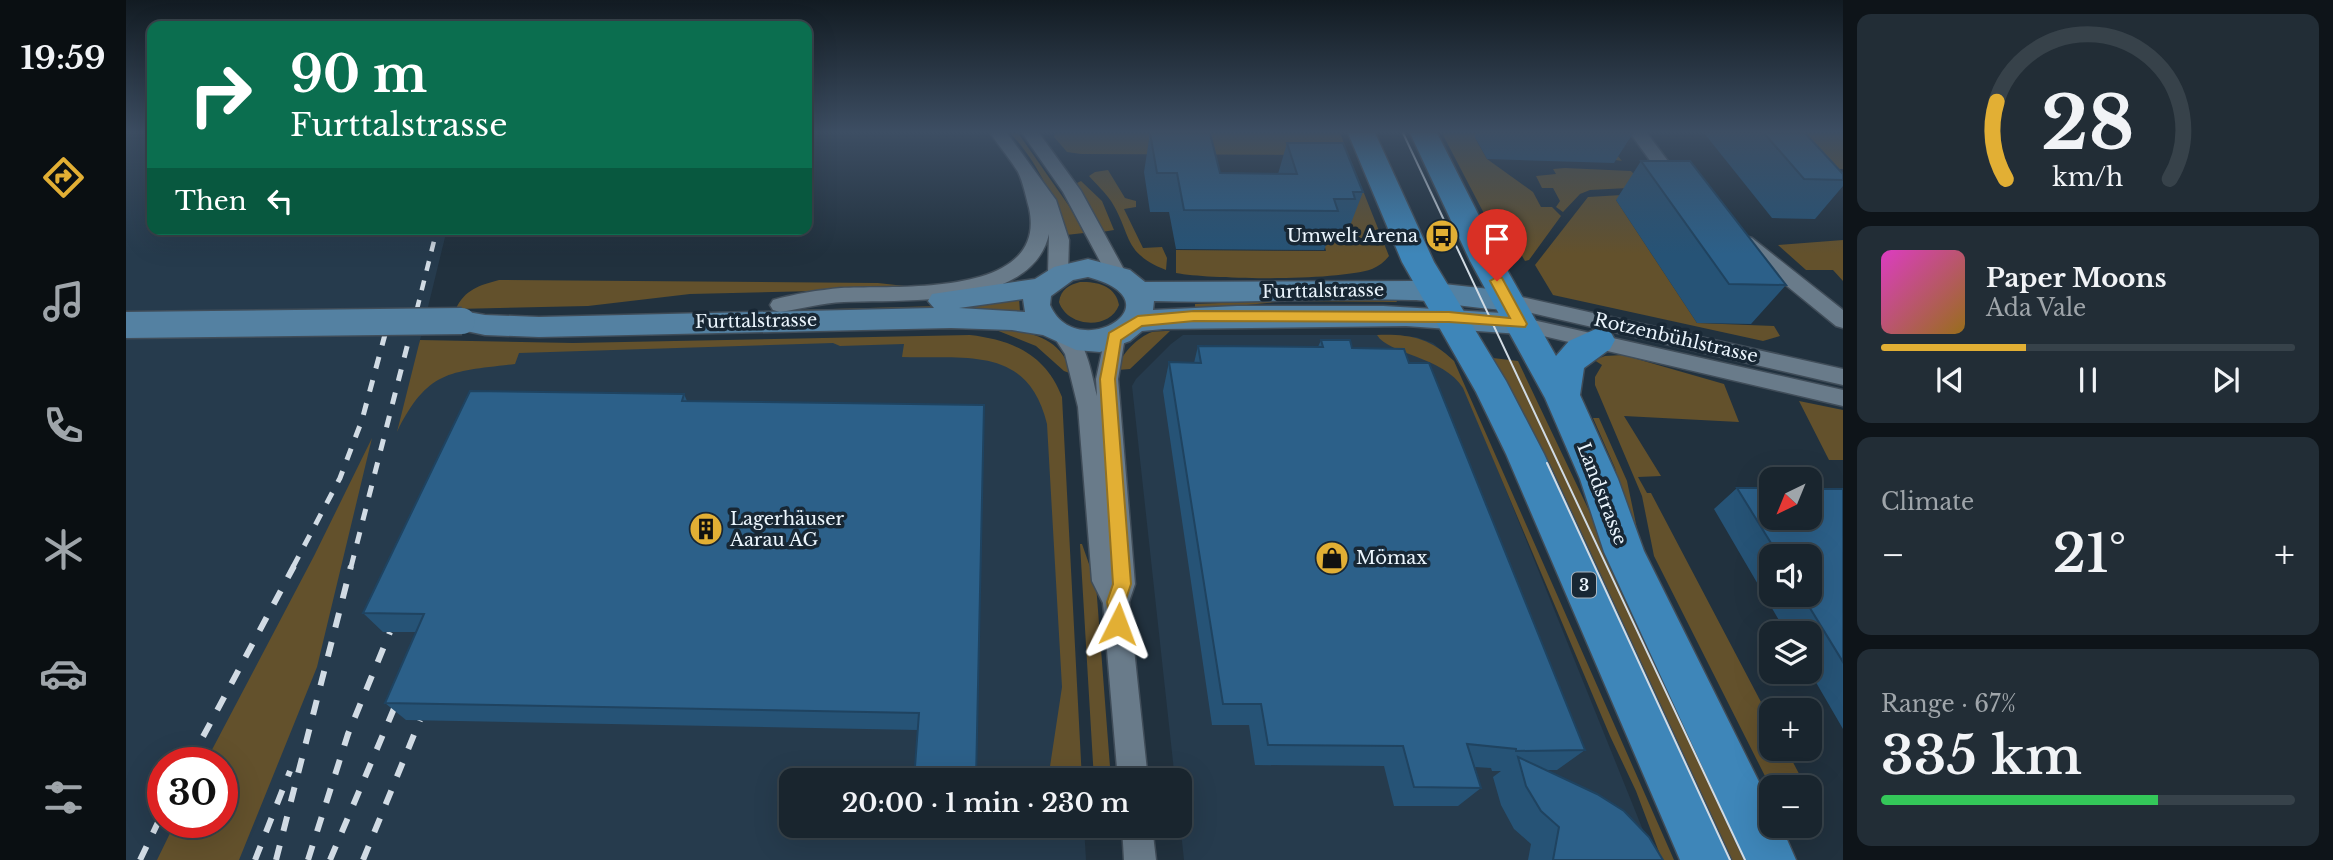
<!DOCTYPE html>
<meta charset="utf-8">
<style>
body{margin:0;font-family:"Libre Baskerville",serif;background:#222d36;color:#f1f3f6;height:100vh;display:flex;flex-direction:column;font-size:26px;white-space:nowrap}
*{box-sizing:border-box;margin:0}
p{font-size:23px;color:#9fa5aa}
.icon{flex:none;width:38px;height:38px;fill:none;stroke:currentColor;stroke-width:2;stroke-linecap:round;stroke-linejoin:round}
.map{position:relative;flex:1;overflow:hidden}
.panel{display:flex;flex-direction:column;gap:14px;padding:14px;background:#0e1419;width:490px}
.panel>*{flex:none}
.hud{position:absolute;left:21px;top:21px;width:665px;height:214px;border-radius:14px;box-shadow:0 7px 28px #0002,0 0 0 2px #37424a;background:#0b6e4f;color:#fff;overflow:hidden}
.needle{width:46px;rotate:223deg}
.tools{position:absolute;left:1633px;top:467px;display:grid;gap:14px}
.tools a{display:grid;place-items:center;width:63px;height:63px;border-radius:14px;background:#19252e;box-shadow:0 7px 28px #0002,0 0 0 2px #37424a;font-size:35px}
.speed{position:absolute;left:21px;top:747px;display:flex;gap:14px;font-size:35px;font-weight:700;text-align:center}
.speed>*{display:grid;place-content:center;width:91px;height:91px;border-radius:50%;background:#19252e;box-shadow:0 7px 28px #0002,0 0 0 2px #37424a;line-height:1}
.speed .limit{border:10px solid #d22;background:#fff;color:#111}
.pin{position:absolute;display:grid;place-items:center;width:60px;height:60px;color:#fff;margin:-72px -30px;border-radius:50% 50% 50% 0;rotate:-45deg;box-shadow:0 0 7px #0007}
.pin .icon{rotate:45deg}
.me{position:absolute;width:77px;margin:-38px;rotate:3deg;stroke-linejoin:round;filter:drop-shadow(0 0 5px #0008)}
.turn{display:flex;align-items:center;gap:24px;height:147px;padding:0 28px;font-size:32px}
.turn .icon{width:91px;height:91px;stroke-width:2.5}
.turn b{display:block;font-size:49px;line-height:60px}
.then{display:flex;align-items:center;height:66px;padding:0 28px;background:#0003;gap:14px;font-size:26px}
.big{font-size:52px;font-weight:600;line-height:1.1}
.panel .card{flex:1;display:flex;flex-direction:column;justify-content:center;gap:10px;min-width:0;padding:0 24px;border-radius:14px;background:#222d36}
.panel .dial{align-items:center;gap:0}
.dial svg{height:182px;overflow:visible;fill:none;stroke:#37424a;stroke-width:7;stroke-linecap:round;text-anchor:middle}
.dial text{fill:#f1f3f6;stroke:none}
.song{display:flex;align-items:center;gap:21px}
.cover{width:84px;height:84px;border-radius:10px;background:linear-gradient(135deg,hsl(310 70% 55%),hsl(40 70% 35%))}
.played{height:7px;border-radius:4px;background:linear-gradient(90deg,#e2af34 35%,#37424a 35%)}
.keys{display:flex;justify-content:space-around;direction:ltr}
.heat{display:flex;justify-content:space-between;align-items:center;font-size:38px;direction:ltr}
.charge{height:10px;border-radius:5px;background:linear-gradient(90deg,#34c759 67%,#37424a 0)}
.trip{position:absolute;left:653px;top:768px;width:413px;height:70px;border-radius:14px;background:#19252e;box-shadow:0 7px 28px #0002,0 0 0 2px #37424a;font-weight:600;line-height:70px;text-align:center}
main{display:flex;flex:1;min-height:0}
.dock{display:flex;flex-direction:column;width:126px;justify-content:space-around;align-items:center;background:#0a0f12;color:#9fa5aa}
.dock .icon{width:49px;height:49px}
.dock .selected{color:#e2af34}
.dock b{font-size:32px;color:#f1f3f6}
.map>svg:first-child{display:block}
</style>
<main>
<nav class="dock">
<b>19:59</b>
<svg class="icon selected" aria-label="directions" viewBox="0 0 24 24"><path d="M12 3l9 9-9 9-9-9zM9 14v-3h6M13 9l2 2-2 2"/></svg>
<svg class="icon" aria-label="music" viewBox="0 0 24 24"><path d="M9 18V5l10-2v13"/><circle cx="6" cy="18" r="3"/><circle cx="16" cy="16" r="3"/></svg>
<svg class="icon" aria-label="phone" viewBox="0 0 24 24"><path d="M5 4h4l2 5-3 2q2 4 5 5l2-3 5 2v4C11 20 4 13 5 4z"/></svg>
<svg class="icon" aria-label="climate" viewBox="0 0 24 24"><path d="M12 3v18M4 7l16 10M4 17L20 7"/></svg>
<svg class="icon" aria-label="car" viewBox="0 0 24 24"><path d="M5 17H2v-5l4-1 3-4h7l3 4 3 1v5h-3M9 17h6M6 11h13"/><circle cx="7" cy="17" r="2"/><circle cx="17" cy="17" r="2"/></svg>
<svg class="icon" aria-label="filters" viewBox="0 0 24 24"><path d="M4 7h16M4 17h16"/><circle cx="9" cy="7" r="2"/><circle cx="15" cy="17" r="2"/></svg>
</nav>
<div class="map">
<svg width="1717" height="860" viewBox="0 0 1717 860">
<rect width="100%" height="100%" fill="#21313e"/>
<!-- built -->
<path fill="#263b4d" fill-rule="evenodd" d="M 0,133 L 26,133 L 26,229 L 321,229 L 293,344 L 392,345 L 821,337 L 925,375 L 956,780 L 665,780 L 665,826 L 958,826 L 960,860 L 0,860 ZM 37,763 L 96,763 L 96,822 L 37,822 Z
M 1057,335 L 1257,335 L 1290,337 L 1307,343 L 1328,361 L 1529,860 L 1058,860 L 1054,823 L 1054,780 L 1049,780 L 1006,386 L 1010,379 L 1045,344 Z"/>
<!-- green -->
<path fill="#63512c" d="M 884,133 L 892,133 L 943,206 L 958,233 L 940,235 C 927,198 912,162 884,133 Z
M 929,133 L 1214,133 L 1263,256 C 1258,262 1253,266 1246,269 C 1211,281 1088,280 1050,273 L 1050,250 L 1200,251 L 1197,239 L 1216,239 L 1214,232 L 1224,232 L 1194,155 L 955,154 L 941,152 L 928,137 Z
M 1316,133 L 1473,133 L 1496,161 L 1349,138 L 1361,159 L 1407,192 L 1415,207 L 1426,207 L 1435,216 L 1403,260 L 1399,261 L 1392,249 L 1376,248 Z
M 1616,133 L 1717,133 L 1717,169 L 1692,169 Z
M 1439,168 L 1505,171 L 1520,187 L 1464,190 L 1454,194 L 1437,212 L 1430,207 L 1434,201 L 1427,188 L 1416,188 L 1410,176 L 1430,174 L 1427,169 Z
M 982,170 L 999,198 L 1010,201 L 1010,207 L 998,209 L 1017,248 L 1036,247 L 1041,258 L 1040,270 C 996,253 1006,234 985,201 C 979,192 970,184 963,176 L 969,172 Z
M 955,181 L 976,201 L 988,230 L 976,232 L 951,183 Z
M 1529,193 L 1490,200 L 1571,323 L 1648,326 L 1654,336 L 1637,341 L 1427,295 L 1409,265 L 1462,197 Z
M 1717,240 L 1717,281 L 1707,270 L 1680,270 L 1652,245 Z
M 373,280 L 752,283 L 779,286 L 776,289 L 564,294 L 462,306 L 330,309 C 338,290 354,285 373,280 Z
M 954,282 C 971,281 990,286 993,305 C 983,331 941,327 933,302 C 935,289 943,285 954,282 Z
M 1268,296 L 1271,302 L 1160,301 L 1069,310 L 1069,304 Z
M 893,298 L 894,312 L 431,317 L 812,306 Z
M 865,328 C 900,331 934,334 946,374 L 938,371 L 910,346 Z
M 1044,331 L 1004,369 L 992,370 C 993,355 1012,337 1026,332 C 1031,331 1039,331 1044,331 Z
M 844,335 C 887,340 920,355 936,397 L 956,780 L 925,780 L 923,773 L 936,687 L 921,424 C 902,345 840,359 776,357 L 778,344 L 714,346 L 707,343 L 393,353 L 389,364 C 325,372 302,369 271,432 L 294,340 L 447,343 Z
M 1251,335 C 1284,334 1304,338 1328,361 L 1548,860 L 1536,860 L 1510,791 L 1484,736 L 1337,388 C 1318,357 1262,354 1251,335 Z
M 1497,355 L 1598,384 L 1613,422 L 1498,416 L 1535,476 L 1512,477 L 1521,493 L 1525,493 L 1645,721 L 1645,749 L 1660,749 L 1680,787 L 1645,788 L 1528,556 L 1516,496 L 1469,385 L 1469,377 L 1476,365 L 1468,360 L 1479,356 Z
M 1367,358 L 1392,361 L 1629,860 L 1593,860 Z
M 1673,401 L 1717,410 L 1717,460 L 1703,460 Z
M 1467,418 L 1473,418 L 1501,481 L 1514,543 L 1501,512 L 1489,468 Z
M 246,438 L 191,667 L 113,860 L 31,860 L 49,823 L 96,822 L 96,763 L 79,763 L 188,556 Z
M 954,544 L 956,544 L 970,584 L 985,780 L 968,780 Z"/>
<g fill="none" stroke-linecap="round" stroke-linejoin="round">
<defs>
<path id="street" d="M 864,133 L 881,133 L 930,200 L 943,240 L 942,273 L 939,278 L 925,278 L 922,273 L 923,234 C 906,310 776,299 718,302 C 696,303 675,309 654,312 L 647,310 L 644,305 L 647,300 C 668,294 693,290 715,288 C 768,285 923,299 903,208 C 900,197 897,182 892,172 C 884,159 873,146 864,133 Z
M 896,133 L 913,133 L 955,191 L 1001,275 L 998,280 L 984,280 L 937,192 Z
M 1504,133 L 1521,133 L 1559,184 L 1556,188 L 1544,188 Z
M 1619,236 L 1626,238 L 1717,310 L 1717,328 L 1710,326 L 1612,246 L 1609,242 L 1612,238 Z
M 1382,294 L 1717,369 L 1717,385 L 1375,306 L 1372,301 L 1375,296 Z
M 1394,317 L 1717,390 L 1717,406 L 1387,329 L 1384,324 L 1387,319 Z
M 936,327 C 961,334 965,374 971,396 L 970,379 L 979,337 L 982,332 L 989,330 L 996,332 L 999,337 L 992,379 L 1009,584 L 1003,602 L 1022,780 L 992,780 L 977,603 L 966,581 L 952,407 L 939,354 L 926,334 L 929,329 Z
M 996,826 L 1026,826 L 1030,860 L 998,860 Z"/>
<path id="secondary" d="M 962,259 L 1004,270 L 1019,282 L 1290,281 L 1382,291 L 1392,294 L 1396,301 L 1392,308 C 1371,314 1312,300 1286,300 C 1200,297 1114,304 1028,301 L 1027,310 L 1111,306 L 1257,306 L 1394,314 L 1404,317 L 1408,324 L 1404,331 L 1394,334 L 1280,326 L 1037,329 L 1016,331 L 1004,341 L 974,352 L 950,350 L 917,335 L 886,330 L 825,328 L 413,337 L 359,335 L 326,328 L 322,321 L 326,314 L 336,311 L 359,315 L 413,317 L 808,308 L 802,301 L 806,294 L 909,279 L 928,267 ZM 962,277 C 1056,302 950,365 924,305 L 925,296 L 947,280 ZM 897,299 L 899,312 L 833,308 Z"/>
<path id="primary" d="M 1222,133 L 1249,133 L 1308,262 L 1380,381 L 1418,454 L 1605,860 L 1554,860 L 1380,454 L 1350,392 L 1276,262 Z
M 1284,133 L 1311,133 L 1376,261 L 1430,356 L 1443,341 L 1472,328 L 1484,331 L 1489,340 L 1484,349 L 1458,368 L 1454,395 L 1492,479 L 1518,551 L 1645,806 L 1645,826 L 1655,826 L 1670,860 L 1619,860 L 1478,552 L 1454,479 L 1419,398 L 1344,261 Z"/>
</defs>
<!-- street casing -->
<use href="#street" stroke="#404d59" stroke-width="3"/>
<!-- secondary casing -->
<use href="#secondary" stroke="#404d59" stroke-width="3"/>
<!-- primary casing -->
<use href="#primary" stroke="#404d59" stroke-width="3"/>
<!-- street -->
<use href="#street" fill="#697b8a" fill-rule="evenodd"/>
<!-- secondary -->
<use href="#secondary" fill="#5481a2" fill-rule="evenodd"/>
<!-- primary -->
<use href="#primary" fill="#3e86b9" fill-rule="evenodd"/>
<!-- tram -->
<path stroke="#d1dbe4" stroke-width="2" d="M 1277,133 L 1619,860
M 1421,463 L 1604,860"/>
<!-- rail-far2 -->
<path stroke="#d1dbe4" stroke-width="4.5" stroke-dasharray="10 10" stroke-linecap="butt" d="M 261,329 L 262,323
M 286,329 L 311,229"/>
<!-- rail-far1 -->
<path stroke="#d1dbe4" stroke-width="5" stroke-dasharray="12 12" stroke-linecap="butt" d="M 167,567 L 214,478 L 236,420 L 261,327
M 225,567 L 286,327"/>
<!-- rail -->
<path stroke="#d1dbe4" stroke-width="6" stroke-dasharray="15 15" stroke-linecap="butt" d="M 63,763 L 168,566
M 14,860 L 37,812
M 129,860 L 164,771
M 150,860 L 225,566
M 182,860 L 222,734 L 264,632
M 204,860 L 275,692
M 237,860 L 294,720"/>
<defs>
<path id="secondary-bridge" d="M 0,325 L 336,321"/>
</defs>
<!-- secondary-bridge casing -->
<use href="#secondary-bridge" stroke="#404d59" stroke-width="29" stroke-linecap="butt"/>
<!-- secondary-bridge -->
<use href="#secondary-bridge" stroke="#5481a2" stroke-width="26"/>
</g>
<!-- wall -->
<path fill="#265376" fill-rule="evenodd" d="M 1024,133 L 1094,173 L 1152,174 L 1161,143 L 1237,192 L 1222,231 L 1217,231 L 1214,238 L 1203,238 L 1198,250 L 1050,249 L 1043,212 L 1024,212 L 1018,172 Z
M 1350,133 L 1507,133 L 1488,163 L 1361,159 L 1349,137 Z
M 1578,133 L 1679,133 L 1717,174 L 1717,186 L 1689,219 L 1646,218 Z
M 1515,161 L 1660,285 L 1625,324 L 1571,323 L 1490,200 Z
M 1195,340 L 1283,363 L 1459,750 L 1431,770 L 1419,770 L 1537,860 L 1402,860 L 1405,844 L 1388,829 L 1375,805 L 1367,777 L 1375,771 L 1366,771 L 1365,768 L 1349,767 L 1355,788 L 1332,806 L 1268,806 L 1258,766 L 1129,765 L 1123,725 L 1086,725 L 1037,391 L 1043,362 L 1068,363 L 1072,346 L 1192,347 Z
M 558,394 L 561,401 L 858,405 L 792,730 L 280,720 L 259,703 L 290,632 L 257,632 L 237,613 Z
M 1611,488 L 1717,489 L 1717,729 L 1684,672 L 1684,634 L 1661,634 L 1588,509 ZM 1645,556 L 1684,556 L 1684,595 L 1645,595 Z"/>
<!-- building -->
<path fill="#2c6089" stroke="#1f4360" stroke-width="2" d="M 1024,133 L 1084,133 L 1094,173 L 1171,174 L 1161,143 L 1217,143 L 1237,192 L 1227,192 L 1229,199 L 1208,199 L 1212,211 L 1058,210 L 1051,173 L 1031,173 Z
M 1638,133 L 1679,133 L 1717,174 L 1717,180 L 1678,179 Z
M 1515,161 L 1564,161 L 1660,285 L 1603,284 Z
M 1195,340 L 1224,340 L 1226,348 L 1278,349 L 1283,363 L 1303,363 L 1459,750 L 1390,751 L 1390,749 L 1341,744 L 1355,788 L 1288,787 L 1277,746 L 1142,745 L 1135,704 L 1097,704 L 1043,362 L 1075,363 L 1072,346 L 1197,347 Z
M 344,391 L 558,394 L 556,401 L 858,405 L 850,780 L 788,780 L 793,713 L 259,703 L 298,614 L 237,613 Z
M 1611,488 L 1645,488 L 1645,518 L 1684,518 L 1684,489 L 1717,489 L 1717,662 L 1676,595 L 1684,595 L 1684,556 L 1653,556 Z
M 1392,757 L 1471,794 L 1498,811 L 1523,837 L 1537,860 L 1427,860 L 1433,827 L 1415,811 L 1400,786 Z"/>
<!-- sky -->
<linearGradient id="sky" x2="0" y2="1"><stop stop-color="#121b22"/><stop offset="0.52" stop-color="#3d4e63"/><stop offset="1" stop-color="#3d4e63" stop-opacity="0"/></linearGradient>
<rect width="1717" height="254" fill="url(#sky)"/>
<!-- route -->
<path fill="#e2af34" stroke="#937222" stroke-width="2" d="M 1371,277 L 1376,278 L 1401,324 L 1399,327 L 1323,322 L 1068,321 L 1016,326 L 995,340 L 989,379 L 1005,584 L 999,602 L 1002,624 L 999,630 L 992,633 L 986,630 L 981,602 L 987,584 L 974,379 L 983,333 L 1012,316 L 1068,311 L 1323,312 L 1384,318 L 1364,281 Z"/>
<!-- icons -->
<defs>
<symbol id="bus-disc" viewBox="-11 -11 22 22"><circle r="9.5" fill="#e2af34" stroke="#182734"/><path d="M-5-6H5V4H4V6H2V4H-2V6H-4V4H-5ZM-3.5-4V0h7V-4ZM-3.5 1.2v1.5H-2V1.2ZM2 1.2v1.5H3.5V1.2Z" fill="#111"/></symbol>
<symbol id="building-disc" viewBox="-11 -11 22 22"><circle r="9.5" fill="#e2af34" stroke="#182734"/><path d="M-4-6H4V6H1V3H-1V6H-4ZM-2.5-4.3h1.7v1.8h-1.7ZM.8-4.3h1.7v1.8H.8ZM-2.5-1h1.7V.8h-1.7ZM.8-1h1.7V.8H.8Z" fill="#111"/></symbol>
<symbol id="shop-disc" viewBox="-11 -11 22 22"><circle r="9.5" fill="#e2af34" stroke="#182734"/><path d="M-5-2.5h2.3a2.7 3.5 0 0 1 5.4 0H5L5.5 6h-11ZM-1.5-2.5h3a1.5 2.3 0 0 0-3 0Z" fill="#111"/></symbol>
</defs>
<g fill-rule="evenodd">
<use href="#bus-disc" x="1297" y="217" width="38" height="38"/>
<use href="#building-disc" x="561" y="510" width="38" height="38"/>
<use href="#shop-disc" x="1187" y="539" width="38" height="38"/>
</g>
<g text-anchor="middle" stroke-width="7" stroke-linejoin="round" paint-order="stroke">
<!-- shield labels -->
<rect fill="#182734" stroke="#acb7c1" stroke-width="2" x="1446" y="572.5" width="24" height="25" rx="5"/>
<g font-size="16" font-weight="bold" fill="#ebf5fd">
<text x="1458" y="591">3</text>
</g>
<!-- poi labels -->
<g font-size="18" fill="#ebf5fd" stroke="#182734" text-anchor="start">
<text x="1292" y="242" text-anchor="end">Umwelt Arena</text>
<text x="604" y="525">Lagerhäuser<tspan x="604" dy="21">Aarau AG</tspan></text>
<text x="1230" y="564">Mömax</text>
</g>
<!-- street labels -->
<g font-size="18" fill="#ebf5fd" stroke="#182734">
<text transform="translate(1197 291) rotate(-1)" y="6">Furttalstrasse</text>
<text transform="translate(630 321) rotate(-1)" y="6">Furttalstrasse</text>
<text transform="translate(1550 338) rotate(13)" y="6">Rotzenbühlstrasse</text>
<text transform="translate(1476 494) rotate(69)" y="6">Landstrasse</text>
</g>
</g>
</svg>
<div class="tools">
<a><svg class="needle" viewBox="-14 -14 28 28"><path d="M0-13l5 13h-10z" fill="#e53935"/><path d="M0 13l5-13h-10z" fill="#9fa5aa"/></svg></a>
<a><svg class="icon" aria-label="sound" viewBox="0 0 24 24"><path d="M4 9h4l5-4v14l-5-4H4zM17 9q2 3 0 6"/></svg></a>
<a><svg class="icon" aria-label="layers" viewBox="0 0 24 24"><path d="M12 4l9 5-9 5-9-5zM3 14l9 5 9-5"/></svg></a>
<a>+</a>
<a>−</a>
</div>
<div class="speed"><div class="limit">30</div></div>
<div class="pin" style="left:1371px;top:281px;background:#d93025"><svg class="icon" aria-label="arrive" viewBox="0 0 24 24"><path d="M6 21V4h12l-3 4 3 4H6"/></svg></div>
<svg class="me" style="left:992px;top:624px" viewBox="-20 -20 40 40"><path d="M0-17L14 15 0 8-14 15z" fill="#e2af34" stroke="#fff" stroke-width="4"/></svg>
<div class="trip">20:00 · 1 min · 230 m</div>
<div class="hud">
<div class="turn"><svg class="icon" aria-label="right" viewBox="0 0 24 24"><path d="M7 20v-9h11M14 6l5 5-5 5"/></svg><div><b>90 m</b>Furttalstrasse</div></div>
<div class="then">Then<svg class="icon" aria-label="left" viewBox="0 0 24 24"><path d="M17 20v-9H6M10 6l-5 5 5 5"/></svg></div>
</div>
</div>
<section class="panel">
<div class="card dial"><svg viewBox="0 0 100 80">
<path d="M14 69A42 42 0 1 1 86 69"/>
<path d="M14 69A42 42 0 0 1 10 35" stroke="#e2af34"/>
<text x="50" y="56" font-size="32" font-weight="700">28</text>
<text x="50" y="72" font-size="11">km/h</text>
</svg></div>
<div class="card">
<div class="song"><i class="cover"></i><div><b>Paper Moons</b><p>Ada Vale</p></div></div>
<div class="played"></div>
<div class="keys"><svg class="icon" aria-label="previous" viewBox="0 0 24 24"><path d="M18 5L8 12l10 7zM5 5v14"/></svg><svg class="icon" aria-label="pause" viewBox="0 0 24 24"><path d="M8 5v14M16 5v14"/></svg><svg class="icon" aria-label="next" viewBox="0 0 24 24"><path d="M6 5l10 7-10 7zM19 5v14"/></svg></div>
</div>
<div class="card"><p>Climate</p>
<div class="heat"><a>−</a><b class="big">21°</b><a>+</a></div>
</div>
<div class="card"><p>Range · 67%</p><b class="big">335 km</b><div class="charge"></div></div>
</section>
</main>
